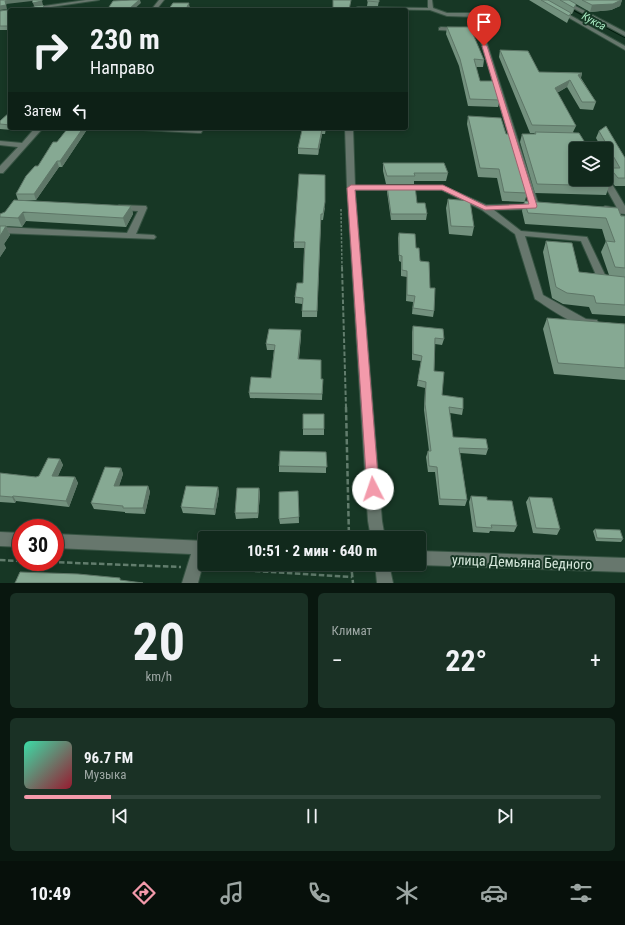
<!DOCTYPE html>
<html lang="ru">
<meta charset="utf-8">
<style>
body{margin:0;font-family:"Roboto Condensed",sans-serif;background:#1a3125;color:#f1f3f6;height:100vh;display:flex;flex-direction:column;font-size:15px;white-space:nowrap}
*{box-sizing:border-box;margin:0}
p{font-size:13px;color:#9ca6a3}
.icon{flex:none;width:22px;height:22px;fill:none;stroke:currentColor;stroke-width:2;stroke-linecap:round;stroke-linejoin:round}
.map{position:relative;height:583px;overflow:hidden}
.details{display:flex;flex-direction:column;gap:10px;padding:10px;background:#09170f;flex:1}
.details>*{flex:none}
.top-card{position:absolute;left:8px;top:8px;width:400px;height:122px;border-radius:4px;box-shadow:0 2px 6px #0003,0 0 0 1px #30453b;background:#11291c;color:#f1f3f6;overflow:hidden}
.fabs{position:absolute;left:569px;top:142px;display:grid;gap:8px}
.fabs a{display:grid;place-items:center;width:44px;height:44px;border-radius:4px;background:#11291c;box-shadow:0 2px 6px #0003,0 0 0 1px #30453b;font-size:20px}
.speed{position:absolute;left:12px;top:519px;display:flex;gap:8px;font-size:20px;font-weight:700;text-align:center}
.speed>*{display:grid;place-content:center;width:52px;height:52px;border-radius:50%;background:#11291c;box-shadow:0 2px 6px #0003,0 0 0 1px #30453b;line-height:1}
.speed .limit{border:6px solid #d22;background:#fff;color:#111}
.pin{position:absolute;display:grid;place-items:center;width:34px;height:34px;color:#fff;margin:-41px -17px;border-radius:50% 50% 50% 0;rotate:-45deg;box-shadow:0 0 4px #0007}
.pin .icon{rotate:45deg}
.me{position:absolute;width:44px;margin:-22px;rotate:356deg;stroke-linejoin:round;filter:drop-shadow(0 0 3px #0008)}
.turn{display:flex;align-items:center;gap:14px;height:84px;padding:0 16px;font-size:18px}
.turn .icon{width:52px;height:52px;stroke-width:2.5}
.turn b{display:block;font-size:28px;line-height:34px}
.then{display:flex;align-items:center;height:38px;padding:0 16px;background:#0003;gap:8px;font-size:15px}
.big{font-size:30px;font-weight:700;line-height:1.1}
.details .widget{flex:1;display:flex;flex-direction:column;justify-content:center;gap:6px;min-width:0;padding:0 14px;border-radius:6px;background:#1a3125}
.details .dial{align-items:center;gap:0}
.dial b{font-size:52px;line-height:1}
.song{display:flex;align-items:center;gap:12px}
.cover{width:48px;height:48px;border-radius:6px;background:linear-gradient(135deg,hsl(160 70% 55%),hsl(350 70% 35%))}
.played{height:4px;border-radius:2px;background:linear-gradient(90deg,#f39aab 15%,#30453b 15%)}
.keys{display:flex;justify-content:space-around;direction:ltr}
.heat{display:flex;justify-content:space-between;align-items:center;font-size:22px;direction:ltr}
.details .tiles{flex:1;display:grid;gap:10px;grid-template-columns:1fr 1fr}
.widget:last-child{grid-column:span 2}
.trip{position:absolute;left:198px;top:531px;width:228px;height:40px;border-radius:4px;background:#11291c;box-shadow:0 2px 6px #0003,0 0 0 1px #30453b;font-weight:700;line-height:40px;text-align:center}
.tab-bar{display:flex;height:64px;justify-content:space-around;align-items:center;background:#07100b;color:#9ca6a3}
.tab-bar .icon{width:28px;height:28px}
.tab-bar .selected{color:#f39aab}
.tab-bar b{font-size:18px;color:#f1f3f6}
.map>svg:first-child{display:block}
</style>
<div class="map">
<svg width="625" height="583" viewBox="0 0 625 583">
<rect width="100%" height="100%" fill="#173725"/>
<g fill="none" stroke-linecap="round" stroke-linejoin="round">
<!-- stream -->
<path stroke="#001a0c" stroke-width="2" d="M 570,8 L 625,37"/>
<defs>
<path id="minor" d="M 86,0 L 99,0 L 30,10 L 16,10 Z
M 159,0 L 164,0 L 156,10 L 151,10 Z
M 428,0 L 432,0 L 433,8 L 447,13 L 478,13 L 481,15 L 478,17 L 447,16 L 430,10 L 358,9 L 356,8 L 358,7 L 428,8 Z
M 538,0 L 543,0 L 625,46 L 625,50 Z
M 558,0 L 564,0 L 625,32 L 625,36 Z
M 10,10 L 10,12 L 0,13 L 0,11 L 12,10 Z
M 441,27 L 480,29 L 483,31 L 539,206 L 535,209 L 494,210 L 521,231 L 587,237 L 607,279 L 625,281 L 625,287 L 600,284 L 581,241 L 525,236 L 543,295 L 586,319 L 597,320 L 598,323 L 597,326 C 579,331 551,309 535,299 L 515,234 L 482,210 L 442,190 L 355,190 L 382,521 L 385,538 L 371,538 L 368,521 L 347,188 L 345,128 L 353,128 L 355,186 L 443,186 L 486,205 L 529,204 L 478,32 L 439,30 L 439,28 Z
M 35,128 L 43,128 L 3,173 L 0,173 L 0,166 L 18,147 L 0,145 L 0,141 L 22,143 Z
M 139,128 L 196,129 L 204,128 L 201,133 L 198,133 L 143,130 Z
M 606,177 L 609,179 L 625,206 L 625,214 L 605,212 L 601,209 L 605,206 L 617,208 L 601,179 L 606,179 Z
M 119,205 L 146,206 L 147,208 L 136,234 L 154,235 L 156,237 L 154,239 L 0,233 L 0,227 L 127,233 L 138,211 L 116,210 L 115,208 Z
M 0,532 L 21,533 L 21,547 L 0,546 Z
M 55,534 L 205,541 L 205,556 L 198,583 L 182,583 L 191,554 L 55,548 Z
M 419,551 L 625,558 L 625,572 L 419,565 L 416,564 L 419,564 Z
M 375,564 L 389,564 L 393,583 L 377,583 Z"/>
</defs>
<!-- minor casing -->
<use href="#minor" stroke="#365342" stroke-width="2"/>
<!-- path-far2 -->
<path stroke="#627d6d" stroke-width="1.5" stroke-dasharray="2.5 1.5" stroke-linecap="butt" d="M 341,209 L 342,268"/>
<!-- path-far1 -->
<path stroke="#627d6d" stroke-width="2" stroke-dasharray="4.5 2" stroke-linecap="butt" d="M 342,267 L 346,408"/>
<!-- path -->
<path stroke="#627d6d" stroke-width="2.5" stroke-dasharray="5.5 2.5" stroke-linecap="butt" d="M 346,407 L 349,538
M 0,560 L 21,561
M 51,562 L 181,567
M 351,564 L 353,583
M 207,568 L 352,577"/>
<!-- minor -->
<use href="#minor" fill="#67776d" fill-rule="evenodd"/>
</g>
<!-- wall -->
<path fill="#73917e" d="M 368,0 L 379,0 L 378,6 L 367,6 Z
M 529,0 L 622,0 L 620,6 L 611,10 L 590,12 L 576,4 L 574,10 L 572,14 L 571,14 L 567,23 Z
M 0,11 L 8,14 L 10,21 L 10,30 L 0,30 Z
M 447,27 L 484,60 L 483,67 L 476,67 L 480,81 L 500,100 L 498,107 L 468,106 L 459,66 L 446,34 Z
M 500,50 L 539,72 L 582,73 L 581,78 L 596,102 L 593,110 L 580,109 L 567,87 L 557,93 L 576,126 L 573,132 L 609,186 L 606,195 L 535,193 L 520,142 L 522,134 L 534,134 L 535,133 L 530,133 L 499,57 Z
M 10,112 L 10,128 L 14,128 L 12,130 L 0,129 L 0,121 Z
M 468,116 L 506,134 L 526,184 L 525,187 L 527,193 L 525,201 L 625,216 L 625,316 L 592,314 L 589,307 L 563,304 L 552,298 L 543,252 L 546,241 L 579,272 L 609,275 L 601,252 L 606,241 L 606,242 L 602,229 L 525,224 L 522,211 L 524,202 L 502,201 L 497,178 L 478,177 L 467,124 Z
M 68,128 L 88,128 L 62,167 L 59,167 L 36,200 L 18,200 L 16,194 Z
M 326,128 L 325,134 L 322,134 L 318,155 L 298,154 L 298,148 L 312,130 Z
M 599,131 L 625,158 L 625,186 L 615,186 L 607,176 L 610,168 L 612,168 L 606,156 L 606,149 L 602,149 L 596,138 Z
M 383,163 L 448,173 L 446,181 L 414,181 L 414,184 L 386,184 L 383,171 Z
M 387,186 L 417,203 L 427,214 L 426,220 L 391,220 L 387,192 Z
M 448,199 L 474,227 L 472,236 L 449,234 L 446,208 Z
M 131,206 L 133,214 L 126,227 L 26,221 L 22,227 L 5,226 L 6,226 L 10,235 L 4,244 L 6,248 L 0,257 L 0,214 Z
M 325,207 L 323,220 L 321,220 L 317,317 L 302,317 L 302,304 L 295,303 L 295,297 L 303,283 L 304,248 L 294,248 L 294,242 Z
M 399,233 L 416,248 L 430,288 L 434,311 L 433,317 L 412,314 L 413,302 L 406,301 L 407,277 L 401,276 L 401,262 L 399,261 L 398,238 Z
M 547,318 L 625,324 L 625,380 L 554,374 L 543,329 Z
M 413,326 L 444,339 L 442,345 L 435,344 L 434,371 L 442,395 L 463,409 L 462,415 L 450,413 L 453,437 L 488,449 L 486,455 L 460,453 L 467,500 L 465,506 L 439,505 L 435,472 L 428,472 L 426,457 L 428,451 L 429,451 L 424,410 L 425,388 L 417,386 L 421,361 L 412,360 L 412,332 Z
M 301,336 L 299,359 L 321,379 L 323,379 L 322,400 L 250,398 L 249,393 L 271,378 L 274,350 L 267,350 L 266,344 Z
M 303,414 L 324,414 L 324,435 L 303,435 Z
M 326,452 L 326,473 L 279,472 L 279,466 Z
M 60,459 L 63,465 L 58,476 L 75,477 L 78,483 L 69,507 L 16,501 L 15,503 L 0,502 L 0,473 L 36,477 L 39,476 Z
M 121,468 L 123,474 L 119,486 L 148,486 L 150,492 L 145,514 L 125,513 L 125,512 L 94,509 L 91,503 Z
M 218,487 L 219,493 L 215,515 L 183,513 L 181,507 Z
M 259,488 L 260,494 L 258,518 L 236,519 L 235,513 Z
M 298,491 L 299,523 L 280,524 L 279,519 Z
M 471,496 L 487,500 L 517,526 L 514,532 L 490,531 L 489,533 L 473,532 L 469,502 Z
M 529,497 L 560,529 L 557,535 L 533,533 L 526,502 Z
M 595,529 L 623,539 L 621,542 L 596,541 L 593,531 Z"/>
<!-- shaded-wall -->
<path fill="#5e7667" d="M 12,0 L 32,0 L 32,1 L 6,4 L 7,9 L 0,10 L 0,6 L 5,1 Z
M 139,0 L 140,0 L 141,3 L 133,10 L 128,10 Z
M 622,0 L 620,6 L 611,10 L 590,12 L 592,5 Z
M 42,1 L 43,5 L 34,6 L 33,3 Z
M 189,3 L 190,10 L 188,10 L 187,7 Z
M 576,4 L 574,10 L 572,14 L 574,8 Z
M 582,73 L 580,80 L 578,75 Z
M 570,80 L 567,87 L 553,95 L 555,88 Z
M 83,128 L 88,128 L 62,167 L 60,161 Z
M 322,129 L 322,134 L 318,155 L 318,149 Z
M 57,161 L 59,167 L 36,200 L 34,194 Z
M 131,206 L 133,214 L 126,227 L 123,218 Z
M 23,212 L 26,221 L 22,227 L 18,218 Z
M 6,226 L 10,235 L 4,244 L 6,248 L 0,257 L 0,236 Z
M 301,330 L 301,336 L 298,365 L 298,359 Z
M 60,459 L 63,465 L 55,482 L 52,476 Z
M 121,468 L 123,474 L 117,492 L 114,486 Z
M 75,477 L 78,483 L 69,507 L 66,501 Z
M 148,486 L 150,492 L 145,514 L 143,508 Z
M 218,487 L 219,493 L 215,515 L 214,509 Z
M 259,488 L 260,494 L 258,518 L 258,513 Z
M 13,496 L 16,501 L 15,503 L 12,497 Z"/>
<!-- building -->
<path fill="#86a993" stroke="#5e7667" d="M 0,0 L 12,0 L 5,1 L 6,5 L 0,6 Z
M 32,0 L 42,0 L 42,1 L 33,3 Z
M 131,0 L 139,0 L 128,10 L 107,10 L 113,1 Z
M 333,0 L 351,0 L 349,10 L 333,10 Z
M 368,0 L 379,0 L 379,2 L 367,1 Z
M 541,0 L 548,0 L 571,13 L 569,16 Z
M 560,0 L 569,0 L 576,4 L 574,8 Z
M 582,0 L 621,0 L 613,4 L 592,5 Z
M 173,3 L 189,3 L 187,7 L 190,7 L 188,10 L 168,10 Z
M 43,5 L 45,10 L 36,10 L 34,6 Z
M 7,10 L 10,26 L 0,26 L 0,11 Z
M 447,27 L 470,27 L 484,60 L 474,59 L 480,81 L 494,81 L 500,100 L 470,99 L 460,59 Z
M 500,50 L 528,51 L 539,72 L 582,73 L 578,75 L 596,102 L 582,102 L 570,80 L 555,88 L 576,126 L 532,125 Z
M 10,112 L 10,125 L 0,124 L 0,121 Z
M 468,116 L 501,118 L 506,134 L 510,134 L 526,184 L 524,184 L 527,193 L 504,192 L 499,169 L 480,168 Z
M 606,126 L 625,158 L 625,178 L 618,178 L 610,168 L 620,168 L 599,131 Z
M 68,128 L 83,128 L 60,161 L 57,161 L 34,194 L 16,194 L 26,176 L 35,166 L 38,166 L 53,142 L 57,142 Z
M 312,128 L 326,128 L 325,129 L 322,129 L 318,149 L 298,148 L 302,130 L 312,130 Z
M 535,132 L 579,133 L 589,149 L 576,149 L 576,179 L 606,179 L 609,186 L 537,184 L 522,134 L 536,134 Z
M 383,163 L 444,163 L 448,173 L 414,173 L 415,176 L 387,176 Z
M 299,174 L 325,175 L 325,202 L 323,214 L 321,214 L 317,311 L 302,311 L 303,298 L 295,297 L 297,283 L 303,283 L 305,242 L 294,242 Z
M 387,186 L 415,186 L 417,203 L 425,203 L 427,214 L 391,214 Z
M 448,199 L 470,201 L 474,227 L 451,226 Z
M 14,200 L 131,206 L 123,218 L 23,212 L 18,218 L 0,217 L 0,214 L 5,212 Z
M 524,201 L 618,208 L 621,216 L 625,216 L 625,268 L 615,267 L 606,241 L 615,242 L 606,218 L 528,213 Z
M 0,226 L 6,226 L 0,236 Z
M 399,233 L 415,234 L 416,248 L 419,248 L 420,261 L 429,262 L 430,288 L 435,288 L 434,311 L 413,308 L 415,296 L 407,295 L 407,271 L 402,270 L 402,256 L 399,255 Z
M 546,241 L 572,243 L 579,272 L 625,277 L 625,305 L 596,303 L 594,296 L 567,293 L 556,287 Z
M 547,318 L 625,324 L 625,368 L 558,363 Z
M 413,326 L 443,329 L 444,339 L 435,338 L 434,371 L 444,372 L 442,395 L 463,398 L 463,409 L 449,407 L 453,437 L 486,439 L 488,449 L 459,448 L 467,500 L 440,499 L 437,467 L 429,466 L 428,451 L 431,451 L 425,404 L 426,382 L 418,380 L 422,356 L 413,354 Z
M 269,329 L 301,330 L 298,359 L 321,360 L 321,379 L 323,379 L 322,394 L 249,393 L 251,377 L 271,378 L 275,345 L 266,344 Z
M 303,414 L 324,414 L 324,429 L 303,429 Z
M 280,451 L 326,452 L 327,467 L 279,466 Z
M 48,458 L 60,459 L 52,476 L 75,477 L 66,501 L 13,496 L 12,497 L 0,496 L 0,473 L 36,477 L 39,476 Z
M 105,467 L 121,468 L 114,486 L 148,486 L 143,508 L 123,508 L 123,506 L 91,503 Z
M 186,486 L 218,487 L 214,509 L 181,507 Z
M 237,488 L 259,488 L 258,513 L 235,513 Z
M 298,491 L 299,517 L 279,519 L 279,492 Z
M 471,496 L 487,497 L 487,500 L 512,501 L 517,526 L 491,525 L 492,528 L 476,527 Z
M 529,497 L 552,498 L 560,529 L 536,528 Z
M 595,529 L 620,530 L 623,539 L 597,538 Z
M 20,572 L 78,574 L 120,578 L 120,580 L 143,583 L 15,583 Z"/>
<!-- route -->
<path fill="#f39aab" stroke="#9e646f" d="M 484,44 L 487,46 L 537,206 L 536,208 L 485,210 L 442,190 L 355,190 L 379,489 L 377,493 L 373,495 L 369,493 L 367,489 L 347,188 L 351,185 L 443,185 L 486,206 L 529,204 L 482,46 Z"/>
<g text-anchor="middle" stroke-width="4" stroke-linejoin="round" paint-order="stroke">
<!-- far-water labels -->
<g font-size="11" font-style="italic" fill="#abedc5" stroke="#173725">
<text transform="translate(594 21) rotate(28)" y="4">Кукса</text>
</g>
<!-- near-street labels -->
<g font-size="14" fill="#d7e9dd" stroke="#173725">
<text transform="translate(522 562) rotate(2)" y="5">улица Демьяна Бедного</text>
</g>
</g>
</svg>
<div class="fabs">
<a><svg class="icon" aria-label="layers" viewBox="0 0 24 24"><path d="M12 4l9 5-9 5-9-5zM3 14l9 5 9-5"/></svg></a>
</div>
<div class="speed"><div class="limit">30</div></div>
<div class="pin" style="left:484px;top:46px;background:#d93025"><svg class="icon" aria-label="arrive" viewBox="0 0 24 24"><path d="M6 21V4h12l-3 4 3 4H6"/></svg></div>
<svg class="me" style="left:373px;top:489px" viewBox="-20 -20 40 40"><circle r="19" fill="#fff"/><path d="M0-13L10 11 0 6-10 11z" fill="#f39aab"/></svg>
<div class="trip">10:51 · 2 мин · 640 m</div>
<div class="top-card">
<div class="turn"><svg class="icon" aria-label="right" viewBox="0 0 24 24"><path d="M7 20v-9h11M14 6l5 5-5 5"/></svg><div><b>230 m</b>Направо</div></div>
<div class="then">Затем<svg class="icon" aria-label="left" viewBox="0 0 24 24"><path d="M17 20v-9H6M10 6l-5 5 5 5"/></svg></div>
</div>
</div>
<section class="details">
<div class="tiles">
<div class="widget dial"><b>20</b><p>km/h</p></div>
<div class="widget"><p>Климат</p>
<div class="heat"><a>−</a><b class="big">22°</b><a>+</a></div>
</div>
<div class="widget">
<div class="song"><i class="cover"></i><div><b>96.7 FM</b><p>Музыка</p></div></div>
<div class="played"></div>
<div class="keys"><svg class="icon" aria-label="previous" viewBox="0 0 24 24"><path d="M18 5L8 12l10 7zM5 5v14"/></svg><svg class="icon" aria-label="pause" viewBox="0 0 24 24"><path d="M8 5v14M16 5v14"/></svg><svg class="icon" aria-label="next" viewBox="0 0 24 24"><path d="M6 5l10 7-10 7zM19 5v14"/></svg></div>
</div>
</div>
</section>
<nav class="tab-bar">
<b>10:49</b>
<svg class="icon selected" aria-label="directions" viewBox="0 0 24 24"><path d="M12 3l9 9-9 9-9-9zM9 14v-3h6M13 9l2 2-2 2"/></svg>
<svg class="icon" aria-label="music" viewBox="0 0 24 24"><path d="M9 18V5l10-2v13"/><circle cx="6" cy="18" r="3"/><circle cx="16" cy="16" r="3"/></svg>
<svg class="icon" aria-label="phone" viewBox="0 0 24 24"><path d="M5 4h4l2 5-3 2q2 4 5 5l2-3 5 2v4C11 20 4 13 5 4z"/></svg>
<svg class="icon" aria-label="climate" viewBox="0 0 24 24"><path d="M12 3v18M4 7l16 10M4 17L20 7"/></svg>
<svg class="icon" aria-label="car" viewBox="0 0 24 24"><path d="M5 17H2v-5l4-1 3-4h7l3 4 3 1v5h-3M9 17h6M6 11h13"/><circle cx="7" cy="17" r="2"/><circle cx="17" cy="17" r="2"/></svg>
<svg class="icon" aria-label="filters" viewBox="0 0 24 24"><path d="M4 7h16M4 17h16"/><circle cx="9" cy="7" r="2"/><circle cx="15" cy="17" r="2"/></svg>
</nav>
